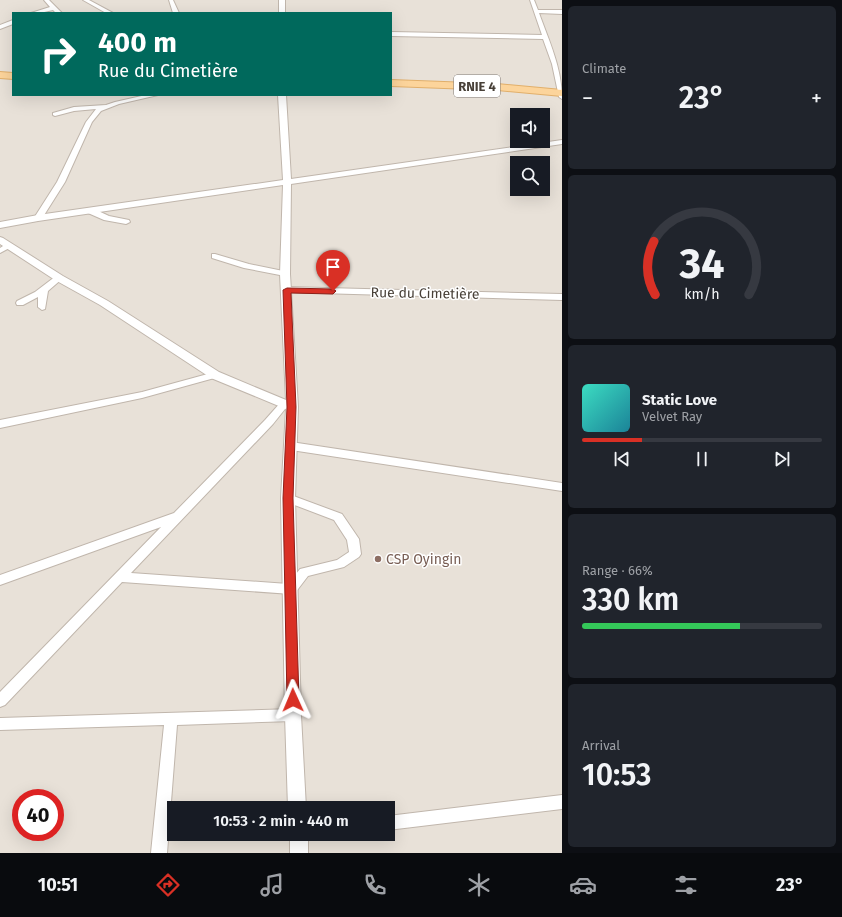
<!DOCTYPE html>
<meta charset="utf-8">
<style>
body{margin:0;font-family:"Fira Sans",sans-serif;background:#20242c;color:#f1f3f6;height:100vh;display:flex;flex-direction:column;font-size:15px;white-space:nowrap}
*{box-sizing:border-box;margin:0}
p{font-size:13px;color:#9ea1a6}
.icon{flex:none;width:22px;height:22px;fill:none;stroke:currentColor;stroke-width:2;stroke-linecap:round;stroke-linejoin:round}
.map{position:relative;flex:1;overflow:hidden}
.side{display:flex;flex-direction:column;gap:6px;padding:6px;background:#0d0f14;width:280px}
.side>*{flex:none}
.banner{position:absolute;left:12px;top:12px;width:380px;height:84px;border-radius:0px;box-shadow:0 4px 16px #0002;background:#00695c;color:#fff;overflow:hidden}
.controls{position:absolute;left:510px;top:108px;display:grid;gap:8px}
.controls a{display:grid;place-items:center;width:40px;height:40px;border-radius:0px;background:#171b24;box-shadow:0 4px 16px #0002;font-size:20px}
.speed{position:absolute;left:12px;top:789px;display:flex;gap:8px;font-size:20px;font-weight:700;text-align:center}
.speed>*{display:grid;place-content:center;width:52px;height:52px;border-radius:50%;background:#171b24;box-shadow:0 4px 16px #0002;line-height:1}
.speed .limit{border:6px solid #d22;background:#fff;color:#111}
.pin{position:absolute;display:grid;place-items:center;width:34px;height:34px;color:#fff;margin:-41px -17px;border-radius:50% 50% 50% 0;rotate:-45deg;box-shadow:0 0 4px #0007}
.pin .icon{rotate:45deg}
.me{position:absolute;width:44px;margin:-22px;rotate:359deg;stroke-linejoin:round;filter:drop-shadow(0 0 3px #0008)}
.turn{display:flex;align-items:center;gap:14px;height:84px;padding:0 20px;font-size:18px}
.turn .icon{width:52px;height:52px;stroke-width:2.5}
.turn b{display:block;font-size:28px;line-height:34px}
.big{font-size:30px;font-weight:600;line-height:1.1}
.side .widget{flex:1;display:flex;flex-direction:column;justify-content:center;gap:6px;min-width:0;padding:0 14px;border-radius:6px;background:#20242c}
.side .dial{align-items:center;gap:0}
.dial svg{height:104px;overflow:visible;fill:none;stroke:#363941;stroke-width:7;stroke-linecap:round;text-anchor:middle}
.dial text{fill:#f1f3f6;stroke:none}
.song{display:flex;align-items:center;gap:12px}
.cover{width:48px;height:48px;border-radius:6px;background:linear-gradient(135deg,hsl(170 70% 55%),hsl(190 70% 35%))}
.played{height:4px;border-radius:2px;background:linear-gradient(90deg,#d93025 25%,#363941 25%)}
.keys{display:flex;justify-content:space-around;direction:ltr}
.heat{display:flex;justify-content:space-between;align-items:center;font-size:22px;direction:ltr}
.charge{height:6px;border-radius:3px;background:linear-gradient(90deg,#34c759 66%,#363941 0)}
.trip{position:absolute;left:167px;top:801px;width:228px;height:40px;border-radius:0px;background:#171b24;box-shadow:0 4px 16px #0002;font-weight:600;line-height:40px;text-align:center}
.menu{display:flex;height:64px;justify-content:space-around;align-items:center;background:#090b0e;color:#9ea1a6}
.menu .icon{width:28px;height:28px}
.menu .active{color:#d93025}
.menu b{font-size:18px;color:#f1f3f6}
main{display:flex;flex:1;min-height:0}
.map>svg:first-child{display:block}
</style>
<main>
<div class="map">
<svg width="562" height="853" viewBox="0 0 562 853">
<rect width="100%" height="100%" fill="#f4f0ea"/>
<!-- residential -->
<path fill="#e8e1d8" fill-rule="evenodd" d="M 0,0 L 562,0 L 562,853 L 0,853 ZM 13,13 L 391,13 L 391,95 L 13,95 ZM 517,115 L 543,115 L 543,141 L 517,141 ZM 517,163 L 543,163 L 543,189 L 517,189 ZM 21,798 L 55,798 L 55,832 L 21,832 ZM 174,808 L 388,808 L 388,834 L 174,834 Z"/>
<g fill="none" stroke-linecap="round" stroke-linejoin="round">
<defs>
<path id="minor" d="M 44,0 L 49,0 L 62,13 L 56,13 L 53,10 L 40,13 L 31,13 L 50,7 Z
M 83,0 L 89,0 L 113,13 L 106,13 Z
M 169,0 L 173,0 L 179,13 L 173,13 Z
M 530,0 L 534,0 L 538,10 L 562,10 L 562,14 L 539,13 C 549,41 562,68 562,99 L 559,97 L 552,64 L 543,39 L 391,36 L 391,32 L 542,35 Z
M 13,20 L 13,24 L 0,29 L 0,25 Z
M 146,95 L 158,95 L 119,104 L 101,111 L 92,122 L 65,182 L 41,220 L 35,220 L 34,218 L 57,182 L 86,122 L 96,109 L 74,111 L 55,116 L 53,115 L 53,113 L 74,107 L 106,105 L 115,102 Z
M 88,209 L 94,209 L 109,216 L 129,220 L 130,222 L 126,224 L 104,220 L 88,213 Z
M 6,244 L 12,244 L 13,246 L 0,253 L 0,248 Z
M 212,254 L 215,254 L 249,264 L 288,272 L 289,274 L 285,276 L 244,268 L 212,258 Z
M 56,276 L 62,276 L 63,278 L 48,291 L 45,309 L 42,310 L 38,307 L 38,297 L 23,305 L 17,305 L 16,303 L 17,301 L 35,292 Z
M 287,287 L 562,294 L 562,300 L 284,292 L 283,290 Z
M 215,372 L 218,373 L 220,375 L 218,377 L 142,398 L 0,428 L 0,420 L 142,392 Z
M 284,401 L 289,404 L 273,424 L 131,573 L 288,584 L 300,569 L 337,560 L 349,552 L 347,540 L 334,520 L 284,501 L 283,498 L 284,495 L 288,494 L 342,514 L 359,539 L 361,554 L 359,557 L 344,567 L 308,576 L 295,593 L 291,594 L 122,582 L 5,705 L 0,707 L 0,692 L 161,527 L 0,585 L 0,575 L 174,513 L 265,420 L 281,402 Z
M 291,442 L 562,483 L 562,491 L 291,450 L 287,449 L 286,446 L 287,443 Z
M 293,709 L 298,711 L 300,715 L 298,719 L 293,721 L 177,725 L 167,853 L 151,853 L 164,725 L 0,730 L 0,718 Z
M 562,795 L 562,809 L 388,830 L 388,816 Z"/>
<path id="tertiary" d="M 279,0 L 285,0 L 285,13 L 279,13 Z
M 278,95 L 286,95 L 291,179 L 562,140 L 562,144 L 291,184 L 290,274 L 298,407 L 295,498 L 301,715 L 306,808 L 288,808 L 285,715 L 281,498 L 286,409 L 211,378 L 100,305 L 55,280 L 0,244 L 0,237 L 3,238 L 63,276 L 108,301 L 219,372 L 286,400 L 280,274 L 283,185 L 38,221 L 0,228 L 0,222 L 38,215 L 283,180 Z
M 290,834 L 308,834 L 308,853 L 290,853 Z"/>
<path id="primary" d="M 0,72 L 13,73 L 13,79 L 0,78 Z
M 391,80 L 497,84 L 562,90 L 562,96 L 497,90 L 391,86 Z"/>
</defs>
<!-- minor casing -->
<use href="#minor" stroke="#c0b6ac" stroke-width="2"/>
<!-- tertiary casing -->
<use href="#tertiary" stroke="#c0b6ac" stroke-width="2"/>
<!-- primary casing -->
<use href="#primary" stroke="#e1af6b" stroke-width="2"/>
<!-- minor -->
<use href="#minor" fill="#fff" fill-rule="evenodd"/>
<!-- tertiary -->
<use href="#tertiary" fill="#fff" fill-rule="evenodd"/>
<!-- primary -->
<use href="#primary" fill="#fcd49b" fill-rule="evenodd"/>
</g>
<!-- route -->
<path fill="#d93025" stroke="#8d1f18" d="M 287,288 L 333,289 L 336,291 L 333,294 L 291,293 L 296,407 L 293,498 L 299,700 L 297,704 L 293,705 L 289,704 L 287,700 L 283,498 L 287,407 L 283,290 Z"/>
<!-- markers -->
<circle fill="#8d6e63" stroke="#fff" stroke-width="1.5" cx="378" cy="559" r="4"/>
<g text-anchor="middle" stroke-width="3" stroke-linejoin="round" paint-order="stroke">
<!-- shield labels -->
<rect fill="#fff" stroke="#7f7974" stroke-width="1" x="454" y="75" width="46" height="22" rx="3"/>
<g font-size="13" font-weight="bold" fill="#484038">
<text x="477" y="91">RNIE 4</text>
</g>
<!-- street labels -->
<g font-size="14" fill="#484038" stroke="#fff">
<text transform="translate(425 293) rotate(1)" y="5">Rue du Cimetière</text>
</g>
<!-- education labels -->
<g font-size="14" fill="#785e54" stroke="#fff" text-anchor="start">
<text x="386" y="564">CSP Oyingin</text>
</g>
</g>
</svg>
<div class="controls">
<a><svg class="icon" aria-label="sound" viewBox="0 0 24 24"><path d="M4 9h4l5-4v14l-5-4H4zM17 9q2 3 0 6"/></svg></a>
<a><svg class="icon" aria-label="search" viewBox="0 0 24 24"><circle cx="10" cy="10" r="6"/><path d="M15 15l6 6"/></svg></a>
</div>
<div class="speed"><div class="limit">40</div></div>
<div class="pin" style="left:333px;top:291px;background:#d93025"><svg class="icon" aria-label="arrive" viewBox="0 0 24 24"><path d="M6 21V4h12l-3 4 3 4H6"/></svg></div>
<svg class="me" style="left:293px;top:700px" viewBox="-20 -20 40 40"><path d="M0-17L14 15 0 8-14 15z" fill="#d93025" stroke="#fff" stroke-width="4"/></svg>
<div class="trip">10:53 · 2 min · 440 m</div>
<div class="banner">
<div class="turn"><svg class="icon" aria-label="right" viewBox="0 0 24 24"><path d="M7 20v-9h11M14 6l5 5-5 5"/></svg><div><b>400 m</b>Rue du Cimetière</div></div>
</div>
</div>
<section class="side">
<div class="widget"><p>Climate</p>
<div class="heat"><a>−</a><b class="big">23°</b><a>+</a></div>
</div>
<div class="widget dial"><svg viewBox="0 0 100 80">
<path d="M14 69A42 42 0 1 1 86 69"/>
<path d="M14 69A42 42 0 0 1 13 28" stroke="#d93025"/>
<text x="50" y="56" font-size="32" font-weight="700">34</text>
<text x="50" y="72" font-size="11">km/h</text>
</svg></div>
<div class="widget">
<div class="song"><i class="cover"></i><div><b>Static Love</b><p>Velvet Ray</p></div></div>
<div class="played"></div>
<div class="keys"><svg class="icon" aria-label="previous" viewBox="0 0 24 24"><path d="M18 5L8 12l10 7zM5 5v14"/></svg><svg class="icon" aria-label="pause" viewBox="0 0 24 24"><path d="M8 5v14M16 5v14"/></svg><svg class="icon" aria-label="next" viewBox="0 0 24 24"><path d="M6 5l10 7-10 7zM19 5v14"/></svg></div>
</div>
<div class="widget"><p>Range · 66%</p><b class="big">330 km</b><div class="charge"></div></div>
<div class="widget"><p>Arrival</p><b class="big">10:53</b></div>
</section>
</main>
<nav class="menu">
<b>10:51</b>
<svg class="icon active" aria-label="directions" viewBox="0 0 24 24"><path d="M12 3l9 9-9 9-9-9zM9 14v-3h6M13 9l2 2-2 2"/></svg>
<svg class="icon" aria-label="music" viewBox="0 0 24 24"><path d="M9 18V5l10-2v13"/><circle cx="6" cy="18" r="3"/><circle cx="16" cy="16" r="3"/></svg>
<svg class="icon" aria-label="phone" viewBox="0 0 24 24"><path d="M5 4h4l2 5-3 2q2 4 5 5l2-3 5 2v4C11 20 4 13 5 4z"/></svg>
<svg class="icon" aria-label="climate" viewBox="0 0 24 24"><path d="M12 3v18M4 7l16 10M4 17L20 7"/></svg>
<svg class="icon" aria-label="car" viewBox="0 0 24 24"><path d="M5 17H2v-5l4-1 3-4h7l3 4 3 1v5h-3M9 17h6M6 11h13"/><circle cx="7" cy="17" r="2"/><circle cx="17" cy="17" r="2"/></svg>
<svg class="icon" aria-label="filters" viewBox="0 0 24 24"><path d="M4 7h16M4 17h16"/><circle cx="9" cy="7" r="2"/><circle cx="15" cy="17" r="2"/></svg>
<b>23°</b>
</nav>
